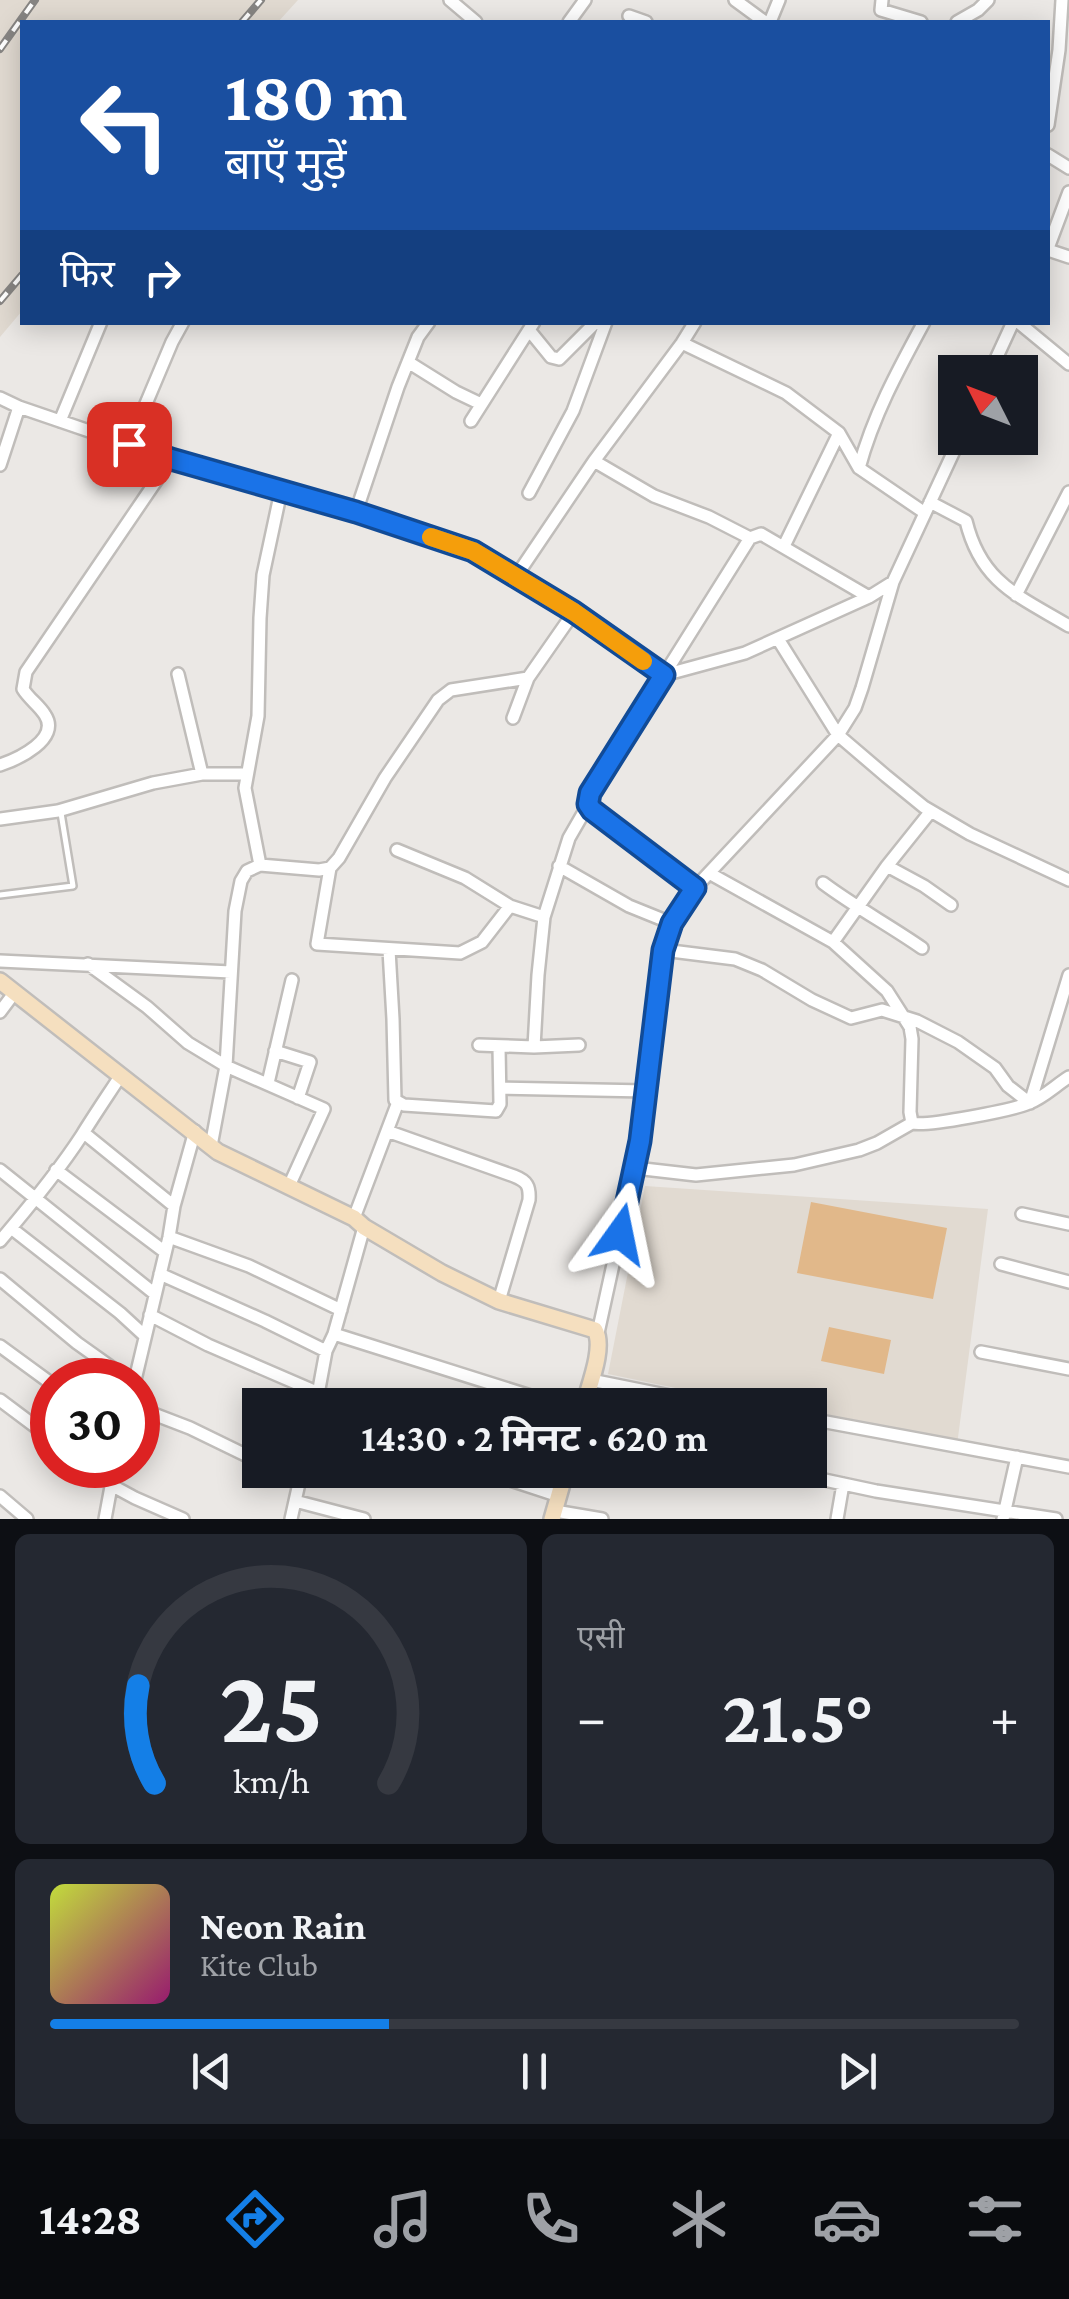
<!DOCTYPE html>
<html lang="hi">
<meta charset="utf-8">
<style>
body{margin:0;font-family:"Crimson Pro","Noto Sans Devanagari",serif;background:#242831;color:#f1f3f6;height:100vh;display:flex;flex-direction:column;font-size:38px;white-space:nowrap}
*{box-sizing:border-box;margin:0}
p{font-size:32px;color:#9ea1a6}
.icon{flex:none;width:55px;height:55px;fill:none;stroke:currentColor;stroke-width:2;stroke-linecap:round;stroke-linejoin:round}
.map{position:relative;height:1519px;overflow:hidden}
.side{display:flex;flex-direction:column;gap:15px;padding:15px;background:#0d0f14;flex:1}
.side>*{flex:none}
.top-card{position:absolute;left:20px;top:20px;width:1030px;height:305px;border-radius:0px;box-shadow:0 5px 25px #0003;background:#1a4fa0;color:#fff;overflow:hidden}
.needle{width:65px;rotate:312deg}
.controls{position:absolute;left:938px;top:355px;display:grid;gap:20px}
.controls a{display:grid;place-items:center;width:100px;height:100px;border-radius:0px;background:#171b24;box-shadow:0 5px 25px #0003;font-size:50px}
.speed{position:absolute;left:30px;top:1358px;display:flex;gap:20px;font-size:50px;font-weight:700;text-align:center}
.speed>*{display:grid;place-content:center;width:130px;height:130px;border-radius:50%;background:#171b24;box-shadow:0 5px 25px #0003;line-height:1}
.speed .limit{border:15px solid #d22;background:#fff;color:#111}
.pin{position:absolute;display:grid;place-items:center;width:85px;height:85px;color:#fff;margin:-42px;border-radius:20px;box-shadow:0 5px 15px #0006}
.me{position:absolute;width:110px;margin:-55px;rotate:12deg;stroke-linejoin:round;filter:drop-shadow(0 0 8px #0008)}
.turn{display:flex;align-items:center;gap:35px;height:210px;padding:0 40px;font-size:45px}
.turn .icon{width:130px;height:130px;stroke-width:2.5}
.turn b{display:block;font-size:70px;line-height:85px}
.then{display:flex;align-items:center;height:95px;padding:0 40px;background:#0003;gap:20px;font-size:38px}
.big{font-size:75px;font-weight:700;line-height:1.1}
.side .card{flex:1;display:flex;flex-direction:column;justify-content:center;gap:15px;min-width:0;padding:0 35px;border-radius:15px;background:#242831}
.side .dial{align-items:center;gap:0}
.dial svg{height:260px;overflow:visible;fill:none;stroke:#363941;stroke-width:7;stroke-linecap:round;text-anchor:middle}
.dial text{fill:#f1f3f6;stroke:none}
.song{display:flex;align-items:center;gap:30px}
.cover{width:120px;height:120px;border-radius:15px;background:linear-gradient(135deg,hsl(70 70% 55%),hsl(320 70% 35%))}
.played{height:10px;border-radius:5px;background:linear-gradient(90deg,#147fe7 35%,#363941 35%)}
.keys{display:flex;justify-content:space-around;direction:ltr}
.heat{display:flex;justify-content:space-between;align-items:center;font-size:55px;direction:ltr}
.side .tiles{flex:1;display:grid;gap:15px;grid-template-columns:1fr 1fr}
.card:last-child{grid-column:span 2}
.trip{position:absolute;left:242px;top:1388px;width:585px;height:100px;border-radius:0px;background:#171b24;box-shadow:0 5px 25px #0003;font-weight:700;line-height:100px;text-align:center}
.menu{display:flex;height:160px;justify-content:space-around;align-items:center;background:#090b0e;color:#9ea1a6}
.menu .icon{width:70px;height:70px}
.menu .on{color:#147fe7}
.menu b{font-size:45px;color:#f1f3f6}
.map>svg:first-child{display:block}
</style>
<div class="map">
<svg width="1069" height="1519" viewBox="0 0 1069 1519">
<rect width="100%" height="100%" fill="#ebe8e5"/>
<!-- built -->
<path fill="#e1dad1" d="M 0,0 L 298,0 L 278,22 L 22,22 L 22,311 L 0,337 Z
M 645,1186 L 988,1209 L 957,1445 L 810,1416 L 810,1405 L 758,1405 L 608,1374 Z"/>
<!-- green -->
<path fill="#e1b88a" d="M 811,1202 L 947,1228 L 933,1299 L 797,1273 Z
M 829,1327 L 891,1340 L 884,1374 L 821,1361 Z"/>
<g fill="none" stroke-linecap="round" stroke-linejoin="round">
<defs>
<path id="lane" d="M 0,895 L 73,886 L 61,813"/>
<path id="street" d="M 450,0 L 476,22
M 735,0 L 765,22
M 882,0 L 881,10 L 921,22
M 629,16 L 646,22
M 569,22 L 585,0
M 770,22 L 779,0
M 957,22 L 978,10 L 988,0
M 1048,125 L 1059,50 L 1062,0
M 1048,155 L 1069,168
M 1048,248 L 1069,192
M 1048,250 L 1069,257
M 1018,322 L 1069,364
M 529,330 L 551,357 L 559,359 L 596,322
M 682,343 L 786,393 L 839,433
M 408,362 L 456,392 L 481,404
M 990,372 L 1013,322
M 0,398 L 19,407 L 171,459 L 356,512 L 473,551 L 574,612 L 664,675 L 745,653 L 869,597 L 893,582
M 60,421 L 101,322
M 471,421 L 534,322
M 129,444 L 172,342 L 183,322
M 594,461 L 654,496 L 709,517 L 750,538
M 0,465 L 19,407
M 859,468 C 873,416 898,370 924,322
M 529,493 L 573,411 L 606,322
M 930,502 L 966,521 C 981,583 1019,596 1069,626
M 356,512 L 398,387 L 418,337 L 429,322
M 784,546 L 839,433 L 859,468 L 925,513
M 515,578 L 594,461 L 682,343 L 695,322
M 1016,595 L 1069,492
M 778,639 L 838,735 L 886,776 L 924,807 L 970,834 L 1069,880
M 178,674 L 202,774
M 513,718 L 528,678
M 0,765 C 18,759 61,739 45,715 C 39,705 29,699 23,689 L 26,672 L 171,459
M 588,805 L 592,811 L 695,888
M 0,819 L 58,811 L 153,783 L 202,774 L 246,774
M 397,850 L 465,878 L 510,906 L 544,917
M 260,865 L 245,788 L 258,716 L 260,618 L 263,575 L 281,491
M 559,866 L 629,906 L 671,923
M 887,866 L 924,886 L 951,905
M 709,873 L 833,942 L 887,991 L 910,1027 L 912,1039 L 910,1112 L 912,1123 C 926,1127 1013,1110 1029,1103 C 1043,1098 1056,1085 1069,1077
M 823,883 C 855,907 889,925 922,948
M 510,906 L 482,942 L 460,953 L 317,944 L 330,868 L 339,858 L 385,778 L 438,700 L 451,690 L 528,678 L 574,612
M 833,942 L 887,866 L 931,811
M 389,950 L 393,1019 L 395,1100 L 404,1105 L 496,1111 L 500,1104 L 499,1047
M 663,950 L 735,959 L 762,970 L 812,1000 L 851,1018 L 882,1010 L 917,1021 L 958,1042 L 995,1068 L 1008,1086 L 1030,1103
M 0,961 L 231,972
M 88,964 L 147,1007 L 188,1043 L 226,1066 L 324,1109 L 289,1186
M 0,1012 L 15,992
M 479,1045 L 534,1047 L 579,1045
M 534,1047 L 538,975 L 544,917 L 569,838 L 588,805 L 590,793 L 750,538 L 761,534 L 869,597
M 275,1051 L 310,1062 L 298,1098
M 268,1083 L 292,980
M 500,1088 L 646,1091
M 1030,1103 L 1069,975
M 387,1131 L 514,1176 C 527,1181 530,1186 529,1200 L 499,1301
M 84,1133 L 174,1206
M 211,1146 L 226,1066 L 235,911 L 241,881 L 247,871 L 260,865 L 319,870 L 330,868
M 635,1168 L 696,1175 L 794,1165 L 859,1150 L 877,1143 L 912,1123
M 0,1170 L 155,1294
M 56,1170 L 165,1252
M 1022,1214 L 1069,1224
M 354,1218 L 398,1102
M 11,1228 L 120,1313 L 145,1336
M 169,1237 L 249,1266 L 341,1310
M 0,1241 C 29,1207 58,1172 82,1135 C 95,1114 108,1095 121,1075
M 1001,1264 L 1069,1282
M 160,1274 L 265,1321 L 326,1351
M 0,1279 L 77,1343 L 129,1380
M 150,1315 L 208,1345 L 319,1393
M 598,1333 L 640,1141 L 663,950 L 671,923 L 695,888 L 838,735 L 855,708 L 862,688 L 893,582 L 960,438
M 334,1334 L 559,1405
M 0,1346 L 52,1384
M 981,1352 L 1069,1369
M 135,1380 L 169,1237 L 174,1206 L 195,1131
M 591,1380 L 715,1405
M 0,1400 L 52,1439
M 316,1405 L 326,1351 L 334,1334 L 364,1227
M 138,1408 L 190,1428 L 260,1462
M 810,1419 L 1069,1467
M 88,1465 L 112,1480
M 277,1470 L 299,1483
M 480,1470 L 559,1496
M 778,1470 L 876,1491 L 1056,1519
M 111,1485 L 135,1498 L 183,1519
M 0,1496 L 27,1519
M 295,1501 L 364,1519
M 555,1511 L 602,1519
M 105,1519 L 115,1465
M 291,1519 L 302,1470
M 837,1519 L 843,1484
M 1003,1519 L 1017,1457"/>
<path id="secondary" d="M 0,981 L 218,1152 L 354,1218 L 364,1227 L 442,1273 L 499,1301 L 595,1330 C 605,1347 589,1386 584,1405
M 552,1519 L 566,1470"/>
</defs>
<!-- lane casing -->
<use href="#lane" stroke="#c0bdba" stroke-width="10"/>
<!-- street casing -->
<use href="#street" stroke="#c0bdba" stroke-width="16"/>
<!-- secondary casing -->
<use href="#secondary" stroke="#c0bdba" stroke-width="20"/>
<!-- lane -->
<use href="#lane" stroke="#fff" stroke-width="5"/>
<!-- street -->
<use href="#street" stroke="#fff" stroke-width="11"/>
<!-- secondary -->
<use href="#secondary" stroke="#f5dfbf" stroke-width="15"/>
<defs>
<path id="rail" d="M 242,22 L 261,0
M 0,49 L 35,0
M 0,301 L 22,275"/>
</defs>
<!-- rail casing -->
<use href="#rail" stroke="#878583" stroke-width="8"/>
<!-- rail -->
<use href="#rail" stroke="#fff" stroke-width="4" stroke-dasharray="11" stroke-linecap="butt"/>
</g>
<g fill="none" stroke-linecap="round" stroke-linejoin="round">
<defs>
<path id="route" d="M 129,444 L 171,459 L 356,512 L 473,551 L 574,612 L 664,675 L 590,793 L 588,804 L 592,810 L 695,888 L 672,923 L 663,950 L 640,1141 L 620,1234"/>
</defs>
<!-- route casing -->
<use href="#route" stroke="#114b97" stroke-width="25"/>
<!-- route -->
<use href="#route" stroke="#1a73e8" stroke-width="18"/>
<!-- slow -->
<path stroke="#f59e0b" stroke-width="18" d="M 431,537 L 473,551 L 574,612 L 643,661"/>
</g>
</svg>
<div class="controls">
<a><svg class="needle" viewBox="-14 -14 28 28"><path d="M0-13l5 13h-10z" fill="#e53935"/><path d="M0 13l5-13h-10z" fill="#9ea1a6"/></svg></a>
</div>
<div class="speed"><div class="limit">30</div></div>
<div class="pin" style="left:129px;top:444px;background:#d93025"><svg class="icon" aria-label="arrive" viewBox="0 0 24 24"><path d="M6 21V4h12l-3 4 3 4H6"/></svg></div>
<svg class="me" style="left:620px;top:1234px" viewBox="-20 -20 40 40"><path d="M0-17L14 15 0 8-14 15z" fill="#1a73e8" stroke="#fff" stroke-width="4"/></svg>
<div class="trip">14:30 · 2 मिनट · 620 m</div>
<div class="top-card">
<div class="turn"><svg class="icon" aria-label="left" viewBox="0 0 24 24"><path d="M17 20v-9H6M10 6l-5 5 5 5"/></svg><div><b>180 m</b>बाएँ मुड़ें</div></div>
<div class="then">फिर<svg class="icon" aria-label="right" viewBox="0 0 24 24"><path d="M7 20v-9h11M14 6l5 5-5 5"/></svg></div>
</div>
</div>
<section class="side">
<div class="tiles">
<div class="card dial"><svg viewBox="0 0 100 80">
<path d="M14 69A42 42 0 1 1 86 69"/>
<path d="M14 69A42 42 0 0 1 9 39" stroke="#147fe7"/>
<text x="50" y="56" font-size="32" font-weight="700">25</text>
<text x="50" y="72" font-size="11">km/h</text>
</svg></div>
<div class="card"><p>एसी</p>
<div class="heat"><a>−</a><b class="big">21.5°</b><a>+</a></div>
</div>
<div class="card">
<div class="song"><i class="cover"></i><div><b>Neon Rain</b><p>Kite Club</p></div></div>
<div class="played"></div>
<div class="keys"><svg class="icon" aria-label="previous" viewBox="0 0 24 24"><path d="M18 5L8 12l10 7zM5 5v14"/></svg><svg class="icon" aria-label="pause" viewBox="0 0 24 24"><path d="M8 5v14M16 5v14"/></svg><svg class="icon" aria-label="next" viewBox="0 0 24 24"><path d="M6 5l10 7-10 7zM19 5v14"/></svg></div>
</div>
</div>
</section>
<nav class="menu">
<b>14:28</b>
<svg class="icon on" aria-label="directions" viewBox="0 0 24 24"><path d="M12 3l9 9-9 9-9-9zM9 14v-3h6M13 9l2 2-2 2"/></svg>
<svg class="icon" aria-label="music" viewBox="0 0 24 24"><path d="M9 18V5l10-2v13"/><circle cx="6" cy="18" r="3"/><circle cx="16" cy="16" r="3"/></svg>
<svg class="icon" aria-label="phone" viewBox="0 0 24 24"><path d="M5 4h4l2 5-3 2q2 4 5 5l2-3 5 2v4C11 20 4 13 5 4z"/></svg>
<svg class="icon" aria-label="climate" viewBox="0 0 24 24"><path d="M12 3v18M4 7l16 10M4 17L20 7"/></svg>
<svg class="icon" aria-label="car" viewBox="0 0 24 24"><path d="M5 17H2v-5l4-1 3-4h7l3 4 3 1v5h-3M9 17h6M6 11h13"/><circle cx="7" cy="17" r="2"/><circle cx="17" cy="17" r="2"/></svg>
<svg class="icon" aria-label="filters" viewBox="0 0 24 24"><path d="M4 7h16M4 17h16"/><circle cx="9" cy="7" r="2"/><circle cx="15" cy="17" r="2"/></svg>
</nav>
